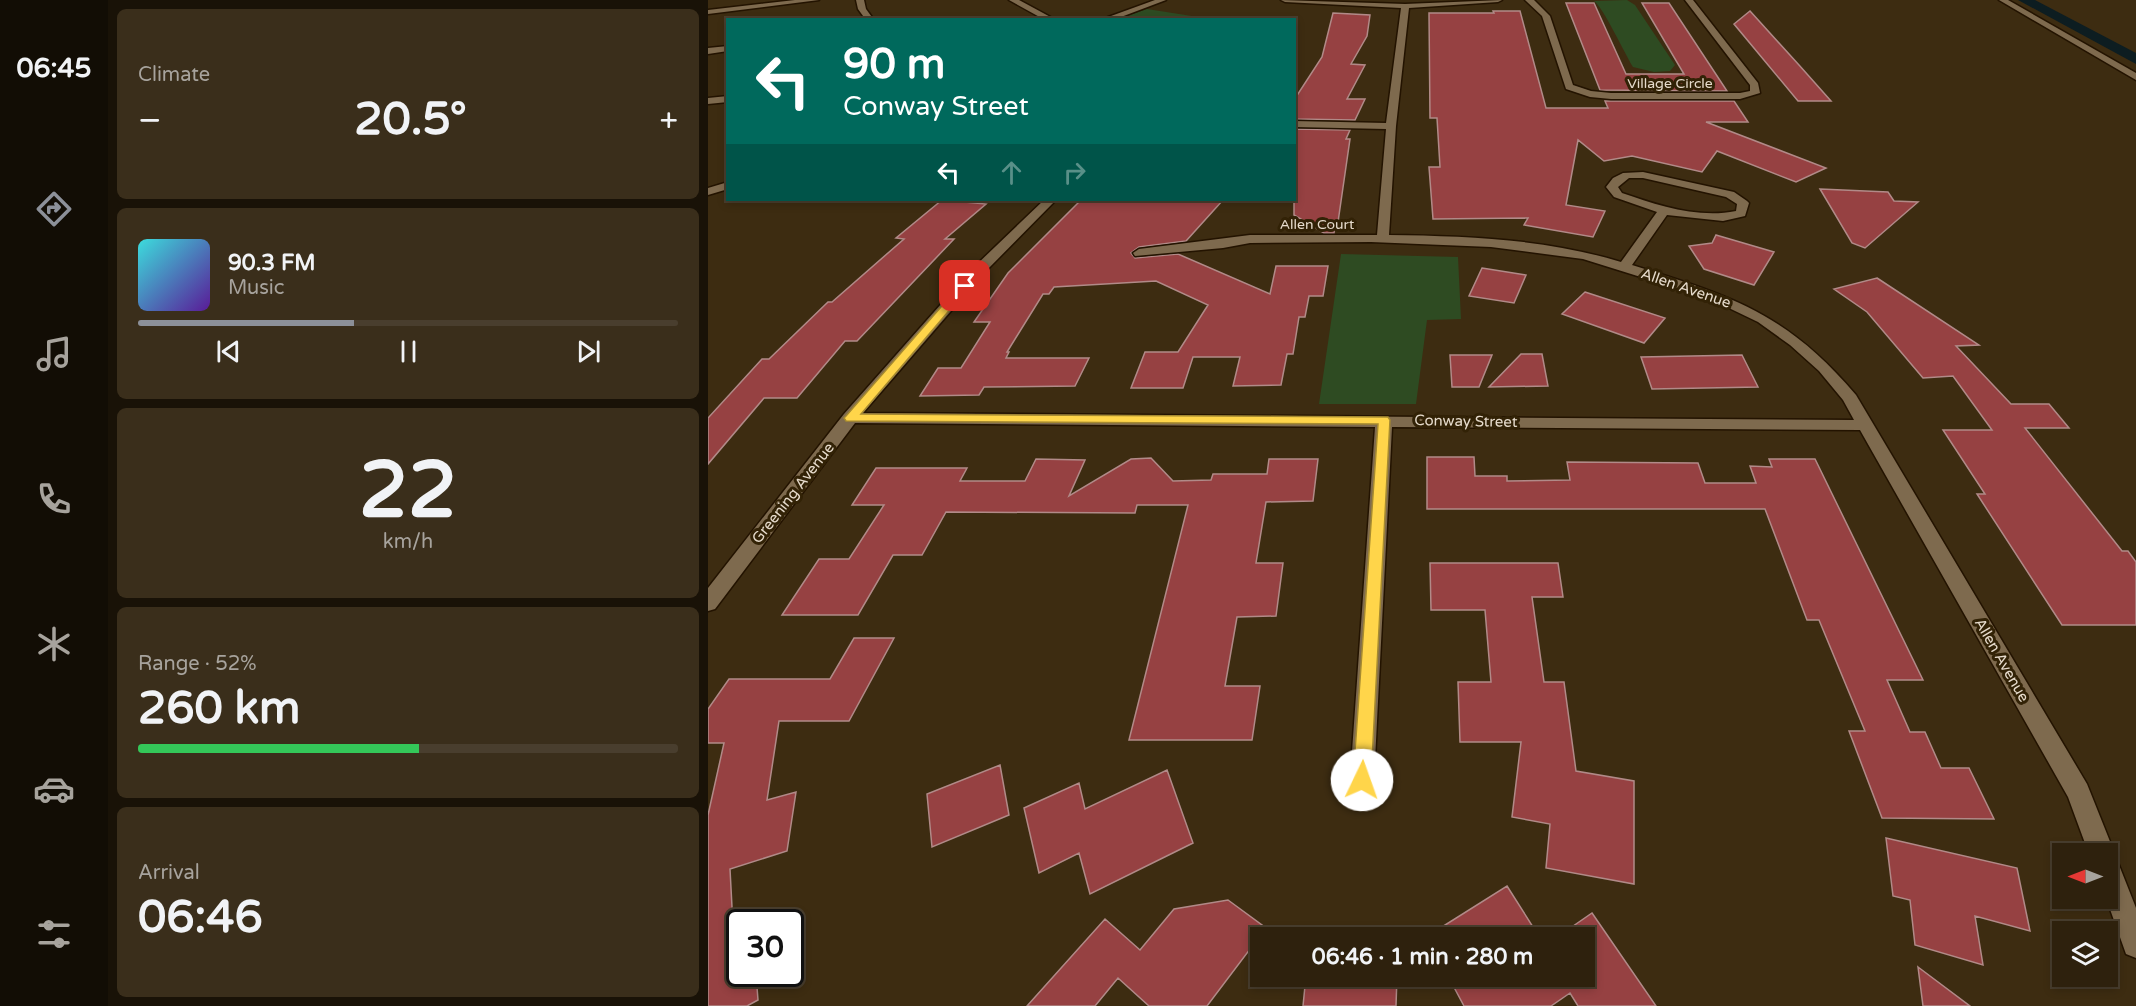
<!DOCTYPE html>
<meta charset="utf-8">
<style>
body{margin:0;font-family:"Varela Round",sans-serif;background:#3a2e1b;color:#f1f3f6;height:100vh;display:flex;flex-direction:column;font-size:22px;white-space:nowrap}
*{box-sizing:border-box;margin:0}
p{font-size:20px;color:#a7a39d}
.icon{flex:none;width:33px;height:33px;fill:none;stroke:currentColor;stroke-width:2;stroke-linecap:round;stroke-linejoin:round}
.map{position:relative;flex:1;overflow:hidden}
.details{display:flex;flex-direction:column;gap:9px;padding:9px;background:#191207;width:600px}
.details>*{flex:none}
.top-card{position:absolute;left:18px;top:18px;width:570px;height:183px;border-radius:0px;box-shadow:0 3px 9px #0003,0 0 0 2px #493e2e;background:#00695c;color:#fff;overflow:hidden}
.needle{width:39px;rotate:270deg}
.fabs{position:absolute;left:1344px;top:843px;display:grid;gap:12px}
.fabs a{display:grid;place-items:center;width:66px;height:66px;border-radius:0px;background:#2e210d;box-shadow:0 3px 9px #0003,0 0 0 2px #493e2e;font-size:30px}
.speed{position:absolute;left:18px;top:909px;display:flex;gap:12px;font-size:30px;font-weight:700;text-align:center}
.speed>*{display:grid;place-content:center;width:78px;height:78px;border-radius:50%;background:#2e210d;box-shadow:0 3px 9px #0003,0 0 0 2px #493e2e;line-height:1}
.speed .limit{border:3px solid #111;border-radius:9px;background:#fff;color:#111}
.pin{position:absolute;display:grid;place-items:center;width:51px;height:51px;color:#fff;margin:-26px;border-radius:12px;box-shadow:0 3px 9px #0006}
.me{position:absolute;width:66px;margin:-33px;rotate:3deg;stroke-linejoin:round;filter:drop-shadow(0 0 4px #0008)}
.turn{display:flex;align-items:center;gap:21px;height:126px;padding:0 18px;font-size:27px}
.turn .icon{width:78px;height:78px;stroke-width:2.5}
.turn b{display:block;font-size:42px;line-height:51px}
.lanes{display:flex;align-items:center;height:57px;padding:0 18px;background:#0003;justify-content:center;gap:30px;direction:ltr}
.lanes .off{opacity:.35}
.big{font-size:45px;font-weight:800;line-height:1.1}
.details .widget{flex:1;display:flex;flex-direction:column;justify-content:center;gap:9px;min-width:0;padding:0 21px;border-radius:9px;background:#3a2e1b}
.details .dial{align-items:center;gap:0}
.dial b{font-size:78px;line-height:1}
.song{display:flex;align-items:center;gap:18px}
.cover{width:72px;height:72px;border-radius:9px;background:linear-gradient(135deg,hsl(180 70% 55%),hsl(270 70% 35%))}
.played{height:6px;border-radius:3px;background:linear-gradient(90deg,#8c9099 40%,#493e2e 40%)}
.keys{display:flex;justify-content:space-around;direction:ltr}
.heat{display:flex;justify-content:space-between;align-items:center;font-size:33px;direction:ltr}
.charge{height:9px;border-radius:4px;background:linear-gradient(90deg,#34c759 52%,#493e2e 0)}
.trip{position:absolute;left:542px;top:927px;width:345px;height:60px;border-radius:0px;background:#2e210d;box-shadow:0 3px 9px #0003,0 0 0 2px #493e2e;font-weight:800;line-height:60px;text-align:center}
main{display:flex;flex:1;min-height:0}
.dock{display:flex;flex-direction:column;width:108px;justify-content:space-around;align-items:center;background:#120d05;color:#a7a39d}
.dock .icon{width:42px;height:42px}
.dock .current{color:#8c9099}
.dock b{font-size:27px;color:#f1f3f6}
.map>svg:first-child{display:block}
</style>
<main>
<nav class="dock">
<b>06:45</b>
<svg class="icon current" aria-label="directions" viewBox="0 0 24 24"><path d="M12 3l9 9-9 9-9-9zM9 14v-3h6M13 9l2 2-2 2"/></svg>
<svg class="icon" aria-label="music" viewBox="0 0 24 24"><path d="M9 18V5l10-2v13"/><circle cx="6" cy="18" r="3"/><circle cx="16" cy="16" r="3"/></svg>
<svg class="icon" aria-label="phone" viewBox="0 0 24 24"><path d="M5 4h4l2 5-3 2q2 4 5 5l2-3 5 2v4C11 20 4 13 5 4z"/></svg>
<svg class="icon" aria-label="climate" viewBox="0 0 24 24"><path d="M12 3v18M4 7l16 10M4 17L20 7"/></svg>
<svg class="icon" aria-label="car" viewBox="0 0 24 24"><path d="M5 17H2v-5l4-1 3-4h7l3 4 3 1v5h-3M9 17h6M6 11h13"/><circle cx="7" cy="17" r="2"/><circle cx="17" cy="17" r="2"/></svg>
<svg class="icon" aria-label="filters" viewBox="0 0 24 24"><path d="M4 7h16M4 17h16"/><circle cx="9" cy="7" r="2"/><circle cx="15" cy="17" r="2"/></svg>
</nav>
<section class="details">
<div class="widget"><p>Climate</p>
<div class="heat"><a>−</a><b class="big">20.5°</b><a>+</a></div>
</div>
<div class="widget">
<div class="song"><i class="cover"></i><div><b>90.3 FM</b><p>Music</p></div></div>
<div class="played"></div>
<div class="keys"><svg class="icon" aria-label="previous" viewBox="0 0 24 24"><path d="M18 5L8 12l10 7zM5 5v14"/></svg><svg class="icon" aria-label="pause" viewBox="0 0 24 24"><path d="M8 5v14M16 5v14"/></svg><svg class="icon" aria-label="next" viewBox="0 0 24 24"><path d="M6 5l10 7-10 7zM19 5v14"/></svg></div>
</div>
<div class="widget dial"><b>22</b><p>km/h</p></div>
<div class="widget"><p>Range · 52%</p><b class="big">260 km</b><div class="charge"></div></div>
<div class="widget"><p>Arrival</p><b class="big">06:46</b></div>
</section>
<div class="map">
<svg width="1428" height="1006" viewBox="0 0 1428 1006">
<rect width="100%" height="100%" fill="#3d2c11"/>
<!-- green -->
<path fill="#2e4b22" d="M 919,0 L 927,5 L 967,65 L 962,71 L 946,72 L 925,67 C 917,54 895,7 886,1 Z
M 439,9 L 503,19 L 409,19 Z
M 633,254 L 750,257 L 753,319 L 719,320 L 708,404 L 611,404 Z"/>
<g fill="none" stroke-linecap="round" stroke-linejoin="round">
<!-- canal -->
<path fill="#0d1d21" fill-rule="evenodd" d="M 1310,0 L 1327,0 L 1428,53 L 1428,64 Z"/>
</g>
<!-- building -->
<path fill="#964142" stroke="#b18a88" stroke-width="1.5" d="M 858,3 L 886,3 L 918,74 L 976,74 L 934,3 L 961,3 L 1019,91 L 892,90 Z
M 785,11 L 812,11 L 838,108 L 900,108 L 897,101 L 1026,101 L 1040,122 L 998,122 L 1118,168 L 1088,182 L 1009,151 L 994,172 L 924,156 L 896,161 L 870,140 L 858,205 L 897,211 L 885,237 L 816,225 L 820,218 L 725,219 L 721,167 L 732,167 L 729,118 L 722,118 L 721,13 L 786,13 Z
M 1042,11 L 1091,65 L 1123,101 L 1090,101 L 1026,24 Z
M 625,13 L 662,15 L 659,36 L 643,64 L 657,65 L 639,99 L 657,99 L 647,120 L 586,119 L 586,100 L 614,57 Z
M 586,129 L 642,130 L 638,139 L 642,139 L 630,222 L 627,222 L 626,233 L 616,233 L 586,215 Z
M 1112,189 L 1180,192 L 1186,201 L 1210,202 L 1157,248 L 1144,243 Z
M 234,200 L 278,204 L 237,239 L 246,239 L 149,341 L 137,341 L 89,398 L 56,398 L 0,464 L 0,418 L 54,359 L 61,359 L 120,302 L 124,302 L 196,239 L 188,238 Z
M 373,200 L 515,200 L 478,241 L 431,247 L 423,253 L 427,258 L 470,254 L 562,294 L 568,266 L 620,266 L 615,296 L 601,296 L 597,317 L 591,317 L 585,354 L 579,354 L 573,385 L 525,386 L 532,357 L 485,357 L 475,388 L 423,388 L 437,352 L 470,352 L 500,305 L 448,281 L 346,287 L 341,294 L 335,294 L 299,352 L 301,352 L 298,358 L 381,358 L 367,386 L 276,387 L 271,395 L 212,396 L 230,368 L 253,368 L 282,322 L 266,322 L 300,273 Z
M 1008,235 L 1066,252 L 1046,285 L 996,269 L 981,246 L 1004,243 Z
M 774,268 L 818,275 L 806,303 L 761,296 Z
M 1169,278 L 1271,345 L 1248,346 L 1303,404 L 1341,404 L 1361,428 L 1317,428 L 1414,551 L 1420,551 L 1428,562 L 1428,625 L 1354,625 L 1269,494 L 1277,494 L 1235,430 L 1284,430 L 1245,376 L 1215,378 L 1159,312 L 1126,289 Z
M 877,292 L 957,318 L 936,343 L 854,314 Z
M 813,354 L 834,354 L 840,386 L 781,387 Z
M 742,355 L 784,355 L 771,387 L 744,387 Z
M 1034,355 L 1050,387 L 944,389 L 933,357 Z
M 719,457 L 766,457 L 767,476 L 799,476 L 799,481 L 862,480 L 859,462 L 990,463 L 997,483 L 1048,483 L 1042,466 L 1064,467 L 1061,459 L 1107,459 L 1215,680 L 1179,680 L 1202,732 L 1217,732 L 1233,768 L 1261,768 L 1286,819 L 1174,818 L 1141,731 L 1157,731 L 1111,620 L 1099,620 L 1057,509 L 719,509 Z
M 443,458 L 465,481 L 503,480 L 505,474 L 559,474 L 561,459 L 610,459 L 605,501 L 558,502 L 548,563 L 575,563 L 568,616 L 529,617 L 517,686 L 552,686 L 544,740 L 421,740 L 480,505 L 429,505 L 427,513 L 238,512 L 214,555 L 185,555 L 150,615 L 74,615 L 111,559 L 141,559 L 176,505 L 144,505 L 168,468 L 259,468 L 252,481 L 317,481 L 328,459 L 377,460 L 361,496 L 423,459 Z
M 722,563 L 850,563 L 855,597 L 824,597 L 836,682 L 856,682 L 868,771 L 926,781 L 926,884 L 838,868 L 842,824 L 804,817 L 813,742 L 752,742 L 750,682 L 783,682 L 777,610 L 723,610 Z
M 146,638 L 186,638 L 141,721 L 71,721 L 59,800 L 88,792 L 79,851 L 22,869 L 26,945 L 32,942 L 32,974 L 48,974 L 50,1000 L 39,1006 L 0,1006 L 0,815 L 16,743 L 0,743 L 0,709 L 21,679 L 122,679 Z
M 292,765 L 301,815 L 224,847 L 219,794 Z
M 459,770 L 485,843 L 382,894 L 371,853 L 331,873 L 316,808 L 371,783 L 377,809 Z
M 1178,838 L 1309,868 L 1322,931 L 1267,916 L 1275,965 L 1207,945 L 1202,900 L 1185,896 Z
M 799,886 L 832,938 L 718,938 L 718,937 Z
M 520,900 L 558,928 L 499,1006 L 441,1006 L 410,978 L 387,1006 L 319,1006 L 397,919 L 432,950 L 466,909 Z
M 884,913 L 948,1006 L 870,1006 L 862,993 L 843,1006 L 756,1006 L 740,976 L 876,976 L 876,938 L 848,938 Z
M 1210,967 L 1262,1006 L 1215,1006 Z
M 598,976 L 689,976 L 688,1006 L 595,1006 Z"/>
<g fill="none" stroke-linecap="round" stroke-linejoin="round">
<defs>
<path id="minor" d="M 87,0 L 111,0 L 0,14 L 0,10 Z
M 148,0 L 156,0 L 158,9 L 166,20 L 158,20 L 150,9 Z
M 301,0 L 311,0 L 348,20 L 337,20 Z
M 447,0 L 458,0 L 405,20 L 392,20 Z
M 573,0 L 697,4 L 794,0 L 790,2 L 701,8 L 688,126 L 681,235 C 759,236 839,239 913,262 L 949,212 L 906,197 L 898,187 L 905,178 L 915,173 L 935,172 L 1026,192 L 1039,201 L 1041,203 L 1037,216 L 1015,221 L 959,215 L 924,265 C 1022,296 1078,312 1148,395 L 1379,784 L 1407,854 L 1405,858 L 1409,860 L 1428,908 L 1428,958 L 1418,954 L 1398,898 L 1400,854 L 1381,854 L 1360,797 L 1152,430 L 684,427 L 666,780 L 662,788 L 654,791 L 646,788 L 642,780 L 667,427 L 147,423 L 7,609 L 0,611 L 0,588 L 136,414 L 264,269 L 336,200 L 348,200 L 274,275 L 155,413 L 1146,420 L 1135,400 L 1111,371 L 1082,345 L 1050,322 L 1000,298 L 875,259 L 783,247 L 663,242 L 542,243 L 515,248 L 427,256 L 425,253 L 431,249 L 542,235 L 669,235 L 678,129 L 586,127 L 586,121 L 678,123 L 693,8 L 577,2 ZM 921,178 L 935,178 L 1018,197 L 1029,204 L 1028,211 C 990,219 949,205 914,193 L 910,187 Z
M 817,0 L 826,0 L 842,16 L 865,85 L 883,91 L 903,93 L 1032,93 L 1042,91 L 1042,85 L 977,0 L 985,0 L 1050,83 L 1052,93 L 1032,99 L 903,99 L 882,97 L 858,89 L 834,16 Z
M 1291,0 L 1300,0 L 1428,73 L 1428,80 Z
M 20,46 L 20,51 L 0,54 L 0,48 Z
M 20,96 L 20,102 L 0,104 L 0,98 Z
M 20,182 L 20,189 L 0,195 L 0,188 Z"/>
</defs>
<!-- minor casing -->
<use href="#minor" stroke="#231300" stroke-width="3"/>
<!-- minor -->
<use href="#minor" fill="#7e6a4e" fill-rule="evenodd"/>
</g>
<!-- route -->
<path fill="#ffd54a" stroke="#a68a30" stroke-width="1.5" d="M 253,284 L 262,286 L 153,414 L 680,417 L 682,420 L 663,780 L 661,786 L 654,789 L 648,786 L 645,780 L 670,424 L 138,421 L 136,418 L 138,416 Z"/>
<g text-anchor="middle" stroke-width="6" stroke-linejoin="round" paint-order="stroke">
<!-- far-street labels -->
<g font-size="14" fill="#e6dbcc" stroke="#322206">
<text x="962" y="88">Village Circle</text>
<text x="609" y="229">Allen Court</text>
</g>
<!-- street labels -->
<g font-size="15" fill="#e6dbcc" stroke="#322206">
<text transform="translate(978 288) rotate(19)" y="5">Allen Avenue</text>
<text transform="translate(758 421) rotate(1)" y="5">Conway Street</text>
<text transform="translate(85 493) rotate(-52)" y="5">Greening Avenue</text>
<text transform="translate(1294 660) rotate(60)" y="5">Allen Avenue</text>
</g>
</g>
</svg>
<div class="fabs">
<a><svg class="needle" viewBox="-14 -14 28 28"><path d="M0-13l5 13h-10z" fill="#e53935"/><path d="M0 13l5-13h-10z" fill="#a7a39d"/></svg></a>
<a><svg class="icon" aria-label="layers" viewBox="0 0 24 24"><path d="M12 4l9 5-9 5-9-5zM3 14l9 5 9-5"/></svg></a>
</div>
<div class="speed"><div class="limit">30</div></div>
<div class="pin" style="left:257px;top:286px;background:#d93025"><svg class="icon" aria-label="arrive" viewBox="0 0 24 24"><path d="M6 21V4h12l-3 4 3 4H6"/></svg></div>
<svg class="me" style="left:654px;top:780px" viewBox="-20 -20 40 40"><circle r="19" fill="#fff"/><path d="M0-13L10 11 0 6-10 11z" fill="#ffd54a"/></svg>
<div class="trip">06:46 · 1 min · 280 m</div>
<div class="top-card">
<div class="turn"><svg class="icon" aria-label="left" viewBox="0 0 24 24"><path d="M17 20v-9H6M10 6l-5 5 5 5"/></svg><div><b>90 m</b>Conway Street</div></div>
<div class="lanes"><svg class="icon" aria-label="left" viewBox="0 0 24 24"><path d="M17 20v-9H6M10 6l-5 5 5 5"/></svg><svg class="icon off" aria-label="ahead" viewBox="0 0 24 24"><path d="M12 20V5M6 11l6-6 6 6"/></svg><svg class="icon off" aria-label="right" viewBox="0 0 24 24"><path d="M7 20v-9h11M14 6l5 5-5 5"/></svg></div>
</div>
</div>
</main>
